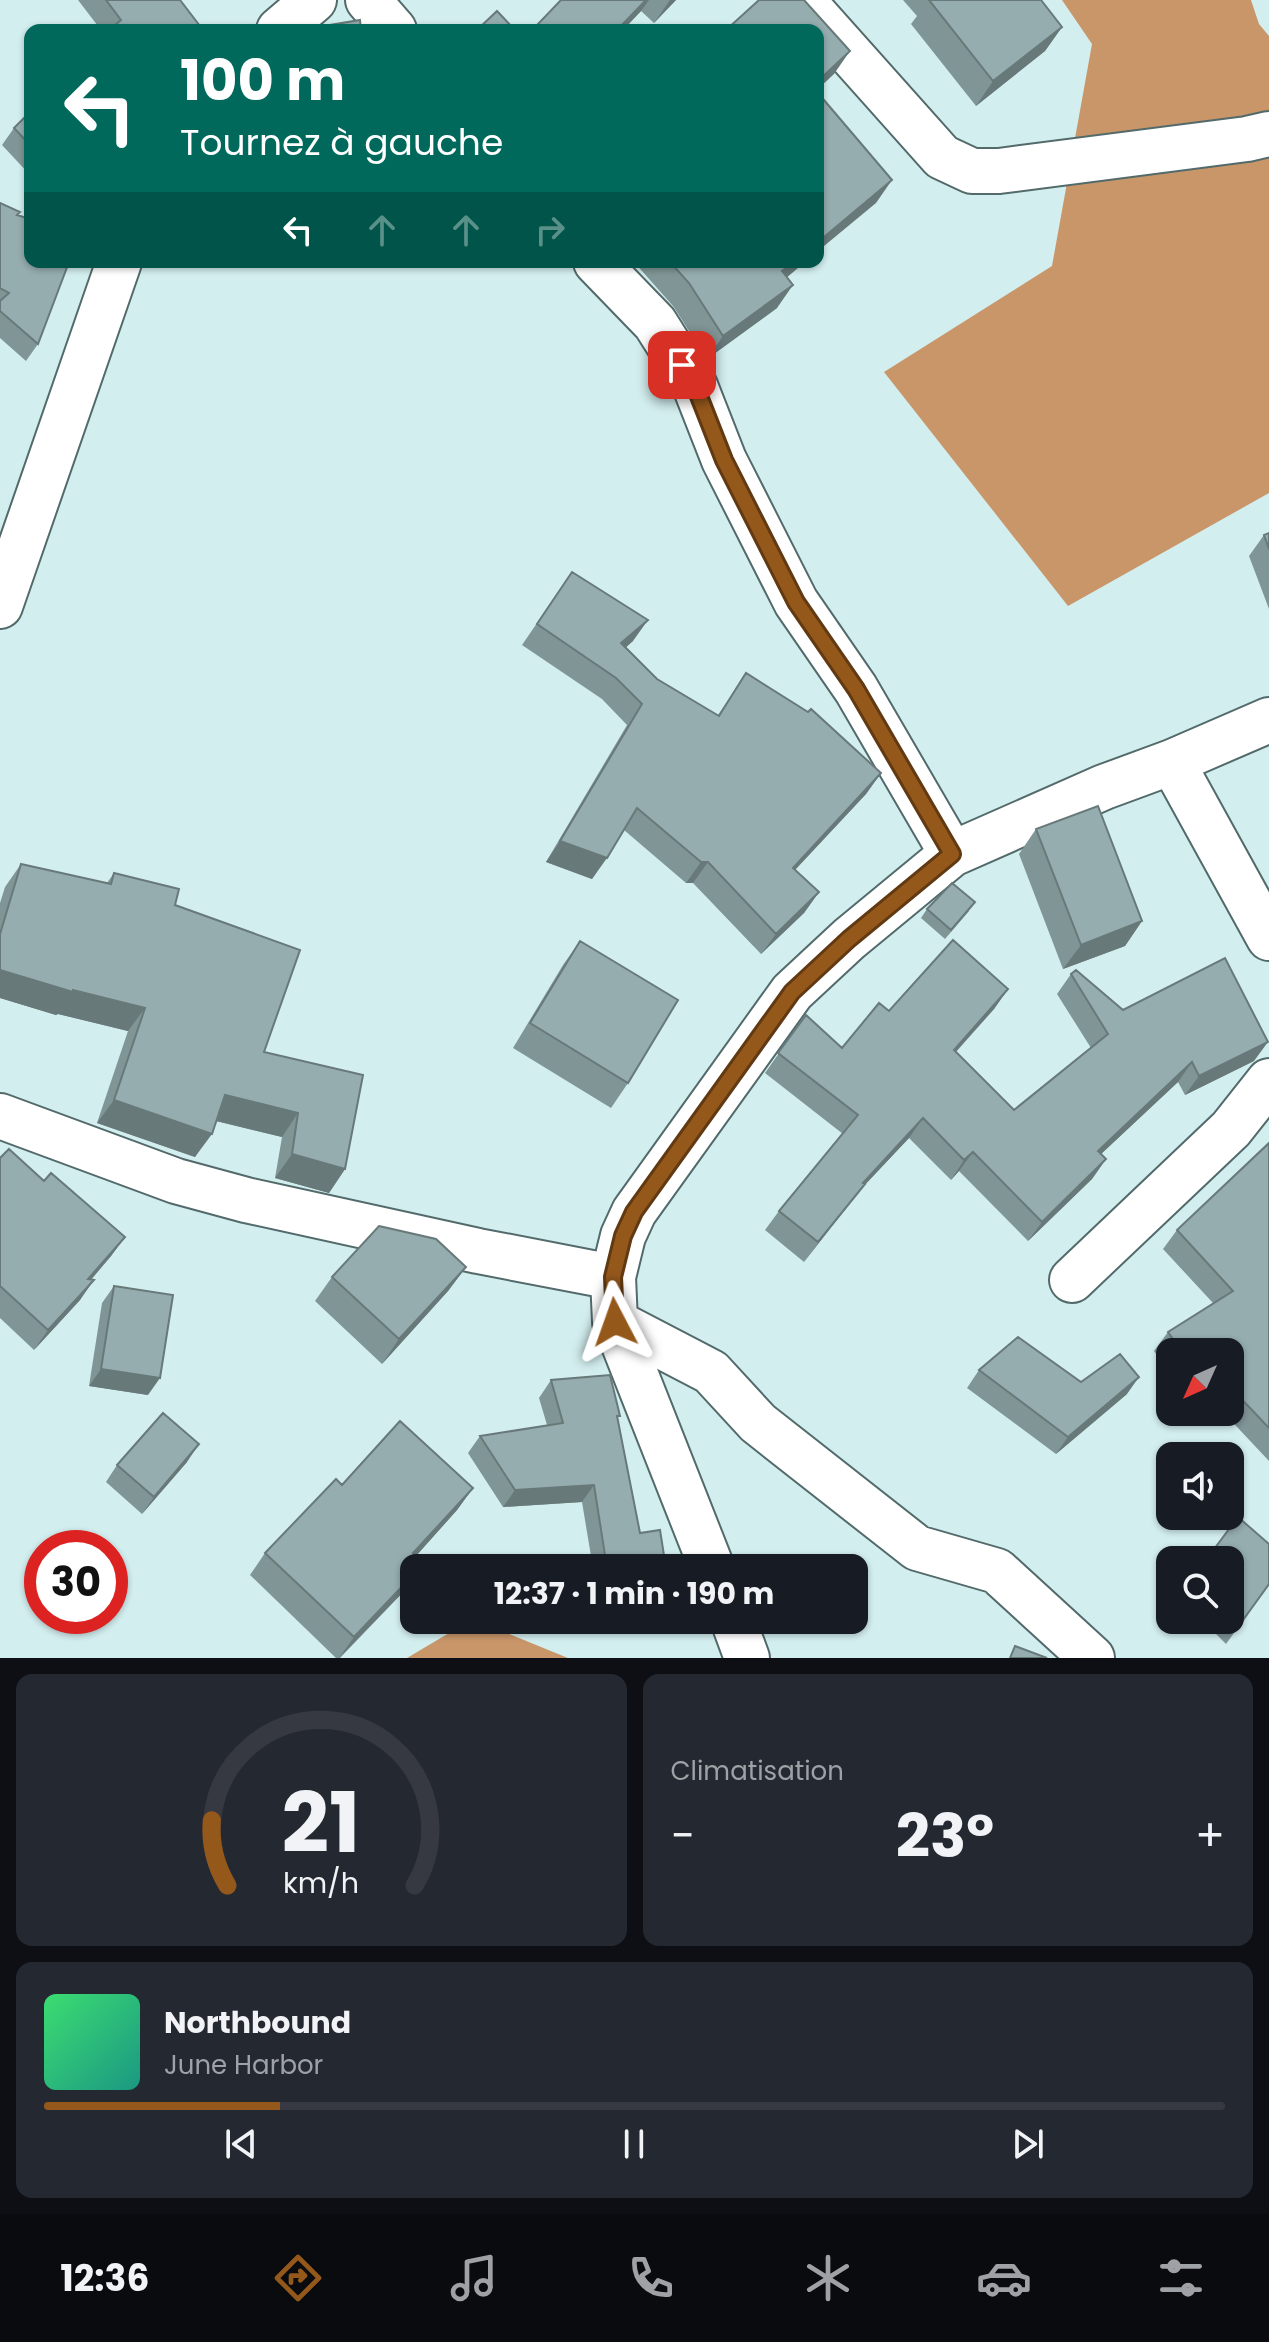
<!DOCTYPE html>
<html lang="fr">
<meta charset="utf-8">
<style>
body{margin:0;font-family:Poppins,sans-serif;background:#242831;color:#f1f3f6;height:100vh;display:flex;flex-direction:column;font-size:30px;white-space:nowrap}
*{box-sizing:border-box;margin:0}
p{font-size:26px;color:#9ea1a6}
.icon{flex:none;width:44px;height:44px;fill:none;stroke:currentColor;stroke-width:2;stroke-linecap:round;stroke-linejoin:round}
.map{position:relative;height:1658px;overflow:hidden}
.details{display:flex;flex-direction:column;gap:16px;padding:16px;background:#0d0f14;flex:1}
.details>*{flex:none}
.guide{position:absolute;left:24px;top:24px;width:800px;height:244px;border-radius:16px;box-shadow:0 2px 6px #0004;background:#00695c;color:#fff;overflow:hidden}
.needle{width:52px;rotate:225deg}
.tools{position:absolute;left:1156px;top:1338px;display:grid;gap:16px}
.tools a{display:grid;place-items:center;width:88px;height:88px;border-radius:16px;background:#171b24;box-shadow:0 2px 6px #0004;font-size:40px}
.speed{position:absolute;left:24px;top:1530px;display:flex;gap:16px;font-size:40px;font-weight:700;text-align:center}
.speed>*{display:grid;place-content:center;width:104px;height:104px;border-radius:50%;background:#171b24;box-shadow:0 2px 6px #0004;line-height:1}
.speed .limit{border:12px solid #d22;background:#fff;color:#111}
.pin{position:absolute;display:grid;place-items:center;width:68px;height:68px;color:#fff;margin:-34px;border-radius:16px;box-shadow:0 4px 12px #0006}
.me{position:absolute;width:88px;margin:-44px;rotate:356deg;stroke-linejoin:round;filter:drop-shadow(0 0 6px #0008)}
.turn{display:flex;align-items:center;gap:28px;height:168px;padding:0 24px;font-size:36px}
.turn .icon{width:104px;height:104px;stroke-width:2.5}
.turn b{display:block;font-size:56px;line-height:68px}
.lanes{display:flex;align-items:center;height:76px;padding:0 24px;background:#0003;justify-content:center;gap:40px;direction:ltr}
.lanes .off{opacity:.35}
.big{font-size:60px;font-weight:700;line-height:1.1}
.details .card{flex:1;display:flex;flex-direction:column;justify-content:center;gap:12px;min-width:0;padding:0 28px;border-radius:16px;background:#242831}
.details .dial{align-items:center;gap:0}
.dial svg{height:208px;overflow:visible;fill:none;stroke:#363941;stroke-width:7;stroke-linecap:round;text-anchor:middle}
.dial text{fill:#f1f3f6;stroke:none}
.song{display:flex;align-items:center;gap:24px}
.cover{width:96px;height:96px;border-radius:12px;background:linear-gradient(135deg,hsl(140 70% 55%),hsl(170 70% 35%))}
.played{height:8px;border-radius:4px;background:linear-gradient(90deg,#95581b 20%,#363941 20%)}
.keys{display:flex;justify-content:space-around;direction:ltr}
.heat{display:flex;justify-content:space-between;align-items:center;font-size:44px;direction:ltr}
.details .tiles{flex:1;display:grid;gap:16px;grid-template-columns:1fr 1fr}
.card:last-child{grid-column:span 2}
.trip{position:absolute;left:400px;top:1554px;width:468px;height:80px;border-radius:16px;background:#171b24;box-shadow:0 2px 6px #0004;font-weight:700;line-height:80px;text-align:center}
.menu{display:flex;height:128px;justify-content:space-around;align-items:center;background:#090b0e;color:#9ea1a6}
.menu .icon{width:56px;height:56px}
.menu .active{color:#95581b}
.menu b{font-size:36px;color:#f1f3f6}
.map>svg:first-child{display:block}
</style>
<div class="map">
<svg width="1269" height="1658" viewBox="0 0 1269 1658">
<rect width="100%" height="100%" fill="#d3eeef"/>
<!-- forest -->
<path fill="#c9966a" d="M 1062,0 L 1251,0 L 1259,24 L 1269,36 L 1269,493 L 1068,606 L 884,372 L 1052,266 L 1092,44 Z
M 471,1620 L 475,1620 L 568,1658 L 407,1658 Z"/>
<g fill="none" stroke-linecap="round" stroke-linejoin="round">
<defs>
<path id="minor" d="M 368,0 L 394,30
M 802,0 L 942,157 L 972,171 L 999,171 L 1247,139 L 1269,134
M 279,30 L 314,0
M 596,262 L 655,323 L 695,386 L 724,460 L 796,602 L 856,689 L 952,854
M 0,606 L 119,262
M 1172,762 L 1269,938
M 0,1116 L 176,1181 L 246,1200 L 478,1251 L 613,1277
M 1072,1280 L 1231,1129 L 1269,1081
M 615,1322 L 711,1372 L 758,1423 L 917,1548 L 997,1571 L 1092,1658
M 712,1568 L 615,1322 L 613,1277 L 623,1236 L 634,1212 L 792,992 L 849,939 L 952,854 L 1104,787 L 1172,762 L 1269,720
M 733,1620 L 747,1658"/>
</defs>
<!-- minor casing -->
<use href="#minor" stroke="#536a6b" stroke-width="48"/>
<!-- minor -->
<use href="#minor" stroke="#fff" stroke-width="44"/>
</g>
<!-- wall -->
<path fill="#809596" d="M 78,0 L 180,0 L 203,30 L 101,30 Z
M 561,0 L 676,0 L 654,23 L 641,11 L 623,30 L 533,30 Z
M 903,0 L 1041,0 L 1062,27 L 1045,51 L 976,106 L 911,24 L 917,16 Z
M 30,112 L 30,175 L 2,145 L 14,128 Z
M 0,203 L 17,215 L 38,344 L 26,361 L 0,338 Z
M 634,262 L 805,262 L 787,277 L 777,308 L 707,359 L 673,306 Z
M 1269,533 L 1269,609 L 1249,556 L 1264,535 Z
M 572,572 L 633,641 L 626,647 L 657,679 L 718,715 L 746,673 L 881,773 L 866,794 L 795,870 L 819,892 L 804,913 L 761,954 L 693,883 L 686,883 L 624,830 L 592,879 L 546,862 L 627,725 L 602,699 L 522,645 Z
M 1036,829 L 1142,921 L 1125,946 L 1063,969 L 1019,854 Z
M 21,864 L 107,883 L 114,873 L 175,905 L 264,1052 L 345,1169 L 329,1193 L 275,1178 L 282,1137 L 216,1121 L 195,1157 L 97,1123 L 128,1031 L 58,1014 L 56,1015 L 0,998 L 0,903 L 5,887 Z
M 927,909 L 969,911 L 945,939 L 921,918 Z
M 580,941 L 628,1083 L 611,1108 L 513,1048 L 563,965 Z
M 1071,974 L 1123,1010 L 1254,1061 L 1185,1095 L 1178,1082 L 1101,1154 L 1106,1159 L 1092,1179 L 1028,1241 L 959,1171 L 951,1180 L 909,1138 L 860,1190 L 804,1262 L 765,1230 L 779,1211 L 843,1134 L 765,1073 L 806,1015 L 842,1048 L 889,1011 L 1008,989 L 994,1009 L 956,1052 L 1014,1110 L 1091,1048 L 1057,994 Z
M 1269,1143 L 1269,1461 L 1223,1412 L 1230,1412 L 1230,1352 L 1170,1352 L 1170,1374 L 1154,1351 L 1168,1332 L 1213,1303 L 1163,1249 L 1177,1230 Z
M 0,1158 L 44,1181 L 125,1237 L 111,1256 L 91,1280 L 80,1300 L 34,1350 L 0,1318 Z
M 466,1267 L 448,1291 L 382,1364 L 315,1301 L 332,1277 Z
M 114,1286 L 148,1395 L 89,1386 L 102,1303 Z
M 979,1370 L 1081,1382 L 1127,1394 L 1056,1454 L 967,1388 Z
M 551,1380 L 618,1418 L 640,1533 L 666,1568 L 593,1568 L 582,1502 L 503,1507 L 468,1453 L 480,1436 L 547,1425 L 539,1398 Z
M 1197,1412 L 1213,1412 L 1203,1420 Z
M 187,1462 L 142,1514 L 106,1482 L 117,1465 Z
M 342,1485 L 473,1488 L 457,1510 L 416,1556 L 409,1586 L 340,1658 L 336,1658 L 250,1575 L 265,1553 Z
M 1230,1560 L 1269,1585 L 1226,1644 L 1202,1620 L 1230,1620 Z"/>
<!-- shaded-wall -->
<path fill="#68797a" d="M 646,0 L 649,0 L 641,11 L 623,30 L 617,30 Z
M 670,0 L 676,0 L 654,23 Z
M 1062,27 L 1045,51 L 976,106 L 993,81 Z
M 850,51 L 834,74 L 818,89 L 818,81 Z
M 892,180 L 876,203 L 818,251 L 818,242 Z
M 794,262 L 805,262 L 767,294 L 782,271 Z
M 793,285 L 777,308 L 707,359 L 723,336 Z
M 648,620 L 633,641 L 607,664 L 621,643 Z
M 881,773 L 866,794 L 778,888 L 793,868 Z
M 560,841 L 607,858 L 592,879 L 546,862 Z
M 701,862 L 708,862 L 693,883 L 686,883 Z
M 819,892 L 804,913 L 761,954 L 776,934 Z
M 1142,921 L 1125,946 L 1063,969 L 1081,945 Z
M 0,970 L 73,990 L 145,1008 L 128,1031 L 58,1014 L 56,1015 L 0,998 Z
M 1008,989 L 994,1009 L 940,1069 L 954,1050 Z
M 1268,1042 L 1254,1061 L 1185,1095 L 1199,1076 Z
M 1192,1062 L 1178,1082 L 1084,1170 L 1098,1151 Z
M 225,1095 L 298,1113 L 282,1137 L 208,1119 Z
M 114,1100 L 212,1134 L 195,1157 L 97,1123 Z
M 923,1118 L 909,1138 L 860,1190 L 804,1262 L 863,1183 Z
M 973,1152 L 959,1171 L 951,1180 L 964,1160 Z
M 292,1154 L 345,1169 L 329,1193 L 275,1178 Z
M 1106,1159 L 1092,1179 L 1028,1241 L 1042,1222 Z
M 125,1237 L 111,1256 L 74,1299 L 88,1279 Z
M 466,1267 L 448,1291 L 382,1364 L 399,1339 Z
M 94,1280 L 80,1300 L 34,1350 L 48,1330 Z
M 101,1369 L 160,1378 L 148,1395 L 89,1386 Z
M 1139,1377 L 1127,1394 L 1056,1454 L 1068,1437 Z
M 1208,1412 L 1213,1412 L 1203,1420 Z
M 199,1444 L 187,1462 L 142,1514 L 154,1497 Z
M 594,1485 L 582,1502 L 503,1507 L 515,1490 Z
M 473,1488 L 457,1510 L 398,1576 L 413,1553 Z
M 414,1574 L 414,1579 L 409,1586 L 339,1658 L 354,1637 Z"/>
<!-- building -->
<path fill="#95adaf" stroke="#68797a" stroke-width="2" d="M 106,0 L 180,0 L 203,30 L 109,30 L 121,20 Z
M 561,0 L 646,0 L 617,30 L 541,30 L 537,25 Z
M 759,0 L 804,0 L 850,51 L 818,81 L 818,30 L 726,30 Z
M 929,0 L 1041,0 L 1062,27 L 993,81 Z
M 497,11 L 515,30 L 477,30 Z
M 360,20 L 361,30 L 320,30 L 324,26 Z
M 818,93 L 892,180 L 818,242 Z
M 30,112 L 30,145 L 14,128 Z
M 0,203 L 20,212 L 17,215 L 30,219 L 30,262 L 69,262 L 38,344 L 0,311 L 0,301 L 9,293 L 0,288 Z
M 670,262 L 794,262 L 782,271 L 793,285 L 723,336 L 689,283 Z
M 1269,533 L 1269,549 L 1264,535 Z
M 572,572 L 648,620 L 621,643 L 657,679 L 719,716 L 746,673 L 808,712 L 811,709 L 881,773 L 793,868 L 819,892 L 776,934 L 708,862 L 701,862 L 637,808 L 607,858 L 560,841 L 642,704 L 616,678 L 537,624 Z
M 1098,806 L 1142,921 L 1081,945 L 1036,829 Z
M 21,864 L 111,884 L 114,873 L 179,889 L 175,905 L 300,950 L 264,1052 L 363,1075 L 345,1169 L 292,1154 L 298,1113 L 225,1095 L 212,1134 L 114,1100 L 145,1008 L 73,990 L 73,992 L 0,970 L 0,934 Z
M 952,883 L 975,902 L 951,930 L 927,909 Z
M 953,940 L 1008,989 L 954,1050 L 1014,1110 L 1108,1034 L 1071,974 L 1076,970 L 1123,1010 L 1225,958 L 1268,1042 L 1199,1076 L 1192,1062 L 1098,1151 L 1106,1159 L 1042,1222 L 973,1152 L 964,1160 L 923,1118 L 863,1183 L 865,1184 L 818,1242 L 779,1211 L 858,1115 L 778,1053 L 806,1015 L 842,1048 L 879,1003 L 889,1011 Z
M 580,941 L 678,1000 L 628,1083 L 530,1023 Z
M 1269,1143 L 1269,1428 L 1232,1389 L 1230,1390 L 1230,1352 L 1182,1352 L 1168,1332 L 1233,1291 L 1177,1230 Z
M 9,1149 L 44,1181 L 51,1173 L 125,1237 L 88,1279 L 94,1280 L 48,1330 L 0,1286 L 0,1158 Z
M 379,1226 L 436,1239 L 466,1267 L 399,1339 L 332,1277 Z
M 114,1286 L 173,1295 L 160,1378 L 101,1369 Z
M 1018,1337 L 1081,1382 L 1120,1354 L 1139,1377 L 1068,1437 L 979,1370 Z
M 610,1375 L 620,1416 L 617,1416 L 640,1533 L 660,1530 L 666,1568 L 607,1568 L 594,1485 L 515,1490 L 480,1436 L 563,1423 L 551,1380 Z
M 163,1413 L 199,1444 L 154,1497 L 117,1465 Z
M 400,1421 L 473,1488 L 413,1553 L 424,1564 L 420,1568 L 414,1568 L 414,1574 L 354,1637 L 265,1553 L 336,1479 L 342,1485 Z
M 1238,1517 L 1269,1544 L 1269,1584 L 1238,1627 L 1230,1619 L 1230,1560 L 1206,1560 Z
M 1015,1646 L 1047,1658 L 1010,1658 Z"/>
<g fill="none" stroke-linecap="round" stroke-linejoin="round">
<defs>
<path id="route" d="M 615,1322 L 613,1277 L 623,1236 L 634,1212 L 792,992 L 849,939 L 952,854 L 856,689 L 796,602 L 724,460 L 695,386 L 682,365"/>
</defs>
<!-- route casing -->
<use href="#route" stroke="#613912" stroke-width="20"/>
<!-- route -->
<use href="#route" stroke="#95581b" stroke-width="14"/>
</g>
</svg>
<div class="tools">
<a><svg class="needle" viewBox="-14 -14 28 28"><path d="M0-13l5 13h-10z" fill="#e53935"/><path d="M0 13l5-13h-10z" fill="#9ea1a6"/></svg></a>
<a><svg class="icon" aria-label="sound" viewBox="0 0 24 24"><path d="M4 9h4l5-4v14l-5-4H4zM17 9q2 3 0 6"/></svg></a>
<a><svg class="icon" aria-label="search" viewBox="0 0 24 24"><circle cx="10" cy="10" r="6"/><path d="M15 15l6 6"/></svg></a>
</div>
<div class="speed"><div class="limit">30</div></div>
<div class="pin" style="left:682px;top:365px;background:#d93025"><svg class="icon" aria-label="arrive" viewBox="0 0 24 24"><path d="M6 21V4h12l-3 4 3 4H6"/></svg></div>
<svg class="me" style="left:615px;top:1322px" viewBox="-20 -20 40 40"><path d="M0-17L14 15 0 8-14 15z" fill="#95581b" stroke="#fff" stroke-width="4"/></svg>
<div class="trip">12:37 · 1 min · 190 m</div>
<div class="guide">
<div class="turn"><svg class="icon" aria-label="left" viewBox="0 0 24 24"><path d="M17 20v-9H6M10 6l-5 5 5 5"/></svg><div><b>100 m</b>Tournez à gauche</div></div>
<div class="lanes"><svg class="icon" aria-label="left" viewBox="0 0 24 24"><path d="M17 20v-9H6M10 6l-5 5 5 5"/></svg><svg class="icon off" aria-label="ahead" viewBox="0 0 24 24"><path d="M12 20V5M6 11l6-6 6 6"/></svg><svg class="icon off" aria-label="ahead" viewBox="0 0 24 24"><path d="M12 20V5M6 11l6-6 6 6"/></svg><svg class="icon off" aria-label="right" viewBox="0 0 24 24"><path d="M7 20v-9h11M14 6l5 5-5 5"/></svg></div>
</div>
</div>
<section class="details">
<div class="tiles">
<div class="card dial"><svg viewBox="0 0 100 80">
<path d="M14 69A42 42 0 1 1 86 69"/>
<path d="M14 69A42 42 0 0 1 8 44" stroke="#95581b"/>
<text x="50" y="56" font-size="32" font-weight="700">21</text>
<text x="50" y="72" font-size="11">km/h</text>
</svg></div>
<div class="card"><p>Climatisation</p>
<div class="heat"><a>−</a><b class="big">23°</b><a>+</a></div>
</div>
<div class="card">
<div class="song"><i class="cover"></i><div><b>Northbound</b><p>June Harbor</p></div></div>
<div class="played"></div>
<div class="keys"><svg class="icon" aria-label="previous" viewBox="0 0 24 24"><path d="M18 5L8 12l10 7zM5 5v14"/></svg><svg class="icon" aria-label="pause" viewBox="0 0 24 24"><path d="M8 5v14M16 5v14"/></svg><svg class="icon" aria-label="next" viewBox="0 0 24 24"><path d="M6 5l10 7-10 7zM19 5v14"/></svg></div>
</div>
</div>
</section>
<nav class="menu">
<b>12:36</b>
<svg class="icon active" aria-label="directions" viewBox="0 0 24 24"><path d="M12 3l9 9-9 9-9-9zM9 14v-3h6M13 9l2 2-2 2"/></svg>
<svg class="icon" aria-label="music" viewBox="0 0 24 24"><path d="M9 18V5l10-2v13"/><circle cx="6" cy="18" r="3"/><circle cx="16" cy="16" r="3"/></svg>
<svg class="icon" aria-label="phone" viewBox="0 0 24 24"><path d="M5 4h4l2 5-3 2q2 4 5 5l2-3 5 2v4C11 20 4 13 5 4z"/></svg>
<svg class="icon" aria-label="climate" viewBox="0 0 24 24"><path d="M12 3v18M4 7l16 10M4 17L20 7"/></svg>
<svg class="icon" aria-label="car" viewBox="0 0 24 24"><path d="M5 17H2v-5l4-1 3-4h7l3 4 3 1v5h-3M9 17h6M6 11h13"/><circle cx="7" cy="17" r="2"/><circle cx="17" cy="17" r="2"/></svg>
<svg class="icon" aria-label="filters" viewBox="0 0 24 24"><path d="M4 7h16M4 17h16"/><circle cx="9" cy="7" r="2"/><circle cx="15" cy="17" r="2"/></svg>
</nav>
